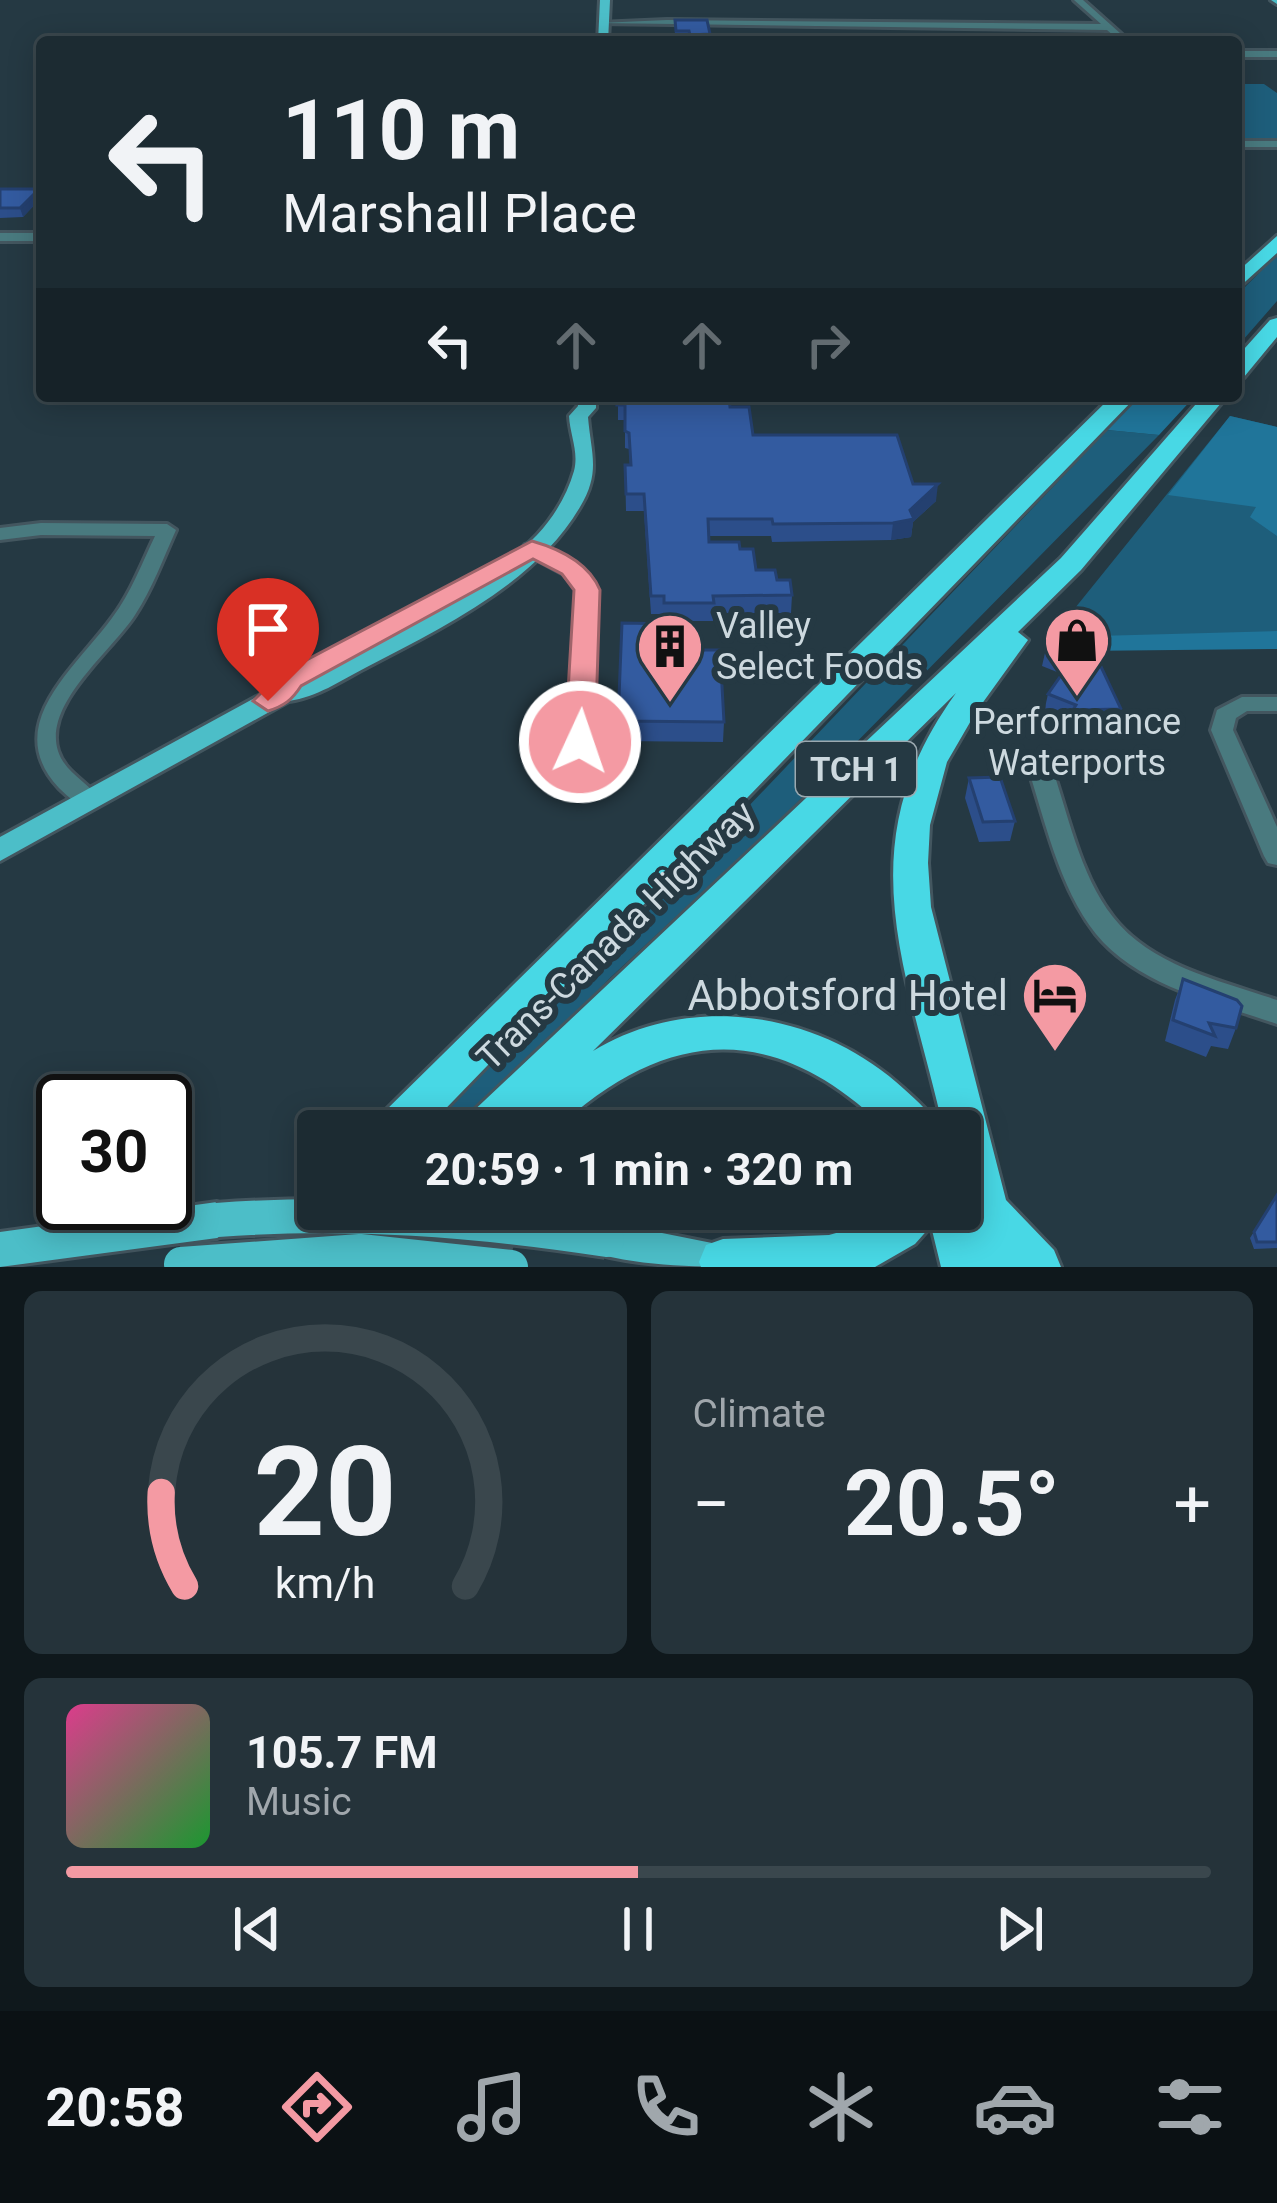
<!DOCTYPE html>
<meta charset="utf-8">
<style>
body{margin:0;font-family:Roboto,sans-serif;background:#25333a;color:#f1f3f6;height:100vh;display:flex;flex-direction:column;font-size:45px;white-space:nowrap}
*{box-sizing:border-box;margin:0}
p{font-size:39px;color:#a0a7ac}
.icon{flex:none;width:66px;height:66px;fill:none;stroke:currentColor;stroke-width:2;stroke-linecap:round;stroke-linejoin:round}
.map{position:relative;height:1267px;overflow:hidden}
.drawer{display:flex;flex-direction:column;gap:24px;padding:24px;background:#0f181c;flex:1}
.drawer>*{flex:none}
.banner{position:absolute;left:36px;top:36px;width:1206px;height:366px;border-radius:12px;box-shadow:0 6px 30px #0003,0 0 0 3px #3a474d;background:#1c2b32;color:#f1f3f6;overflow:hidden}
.speed{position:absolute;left:36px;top:1074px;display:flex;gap:24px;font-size:60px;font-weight:700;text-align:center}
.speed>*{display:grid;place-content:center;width:156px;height:156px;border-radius:50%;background:#1c2b32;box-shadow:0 6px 30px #0003,0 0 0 3px #3a474d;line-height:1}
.speed .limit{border:6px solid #111;border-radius:18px;background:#fff;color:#111}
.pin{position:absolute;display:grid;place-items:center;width:102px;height:102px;color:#fff;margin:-123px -51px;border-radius:50% 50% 50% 0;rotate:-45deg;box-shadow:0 0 12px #0007}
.pin .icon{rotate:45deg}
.me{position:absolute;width:132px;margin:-66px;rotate:3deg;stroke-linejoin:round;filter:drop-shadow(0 0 9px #0008)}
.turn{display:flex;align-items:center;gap:42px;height:252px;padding:0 48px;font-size:54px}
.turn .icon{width:156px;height:156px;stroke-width:2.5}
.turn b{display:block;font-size:84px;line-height:102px}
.lanes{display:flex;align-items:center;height:114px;padding:0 48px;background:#0003;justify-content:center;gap:60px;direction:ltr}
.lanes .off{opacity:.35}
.big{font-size:90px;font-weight:700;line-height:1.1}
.drawer .tile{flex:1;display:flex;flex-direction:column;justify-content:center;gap:18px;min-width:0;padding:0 42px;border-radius:18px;background:#25333a}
.drawer .dial{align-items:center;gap:0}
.dial svg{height:312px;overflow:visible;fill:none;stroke:#3a474d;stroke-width:7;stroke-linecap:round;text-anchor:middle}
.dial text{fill:#f1f3f6;stroke:none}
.song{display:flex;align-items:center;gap:36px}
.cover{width:144px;height:144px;border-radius:18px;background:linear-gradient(135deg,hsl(330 70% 55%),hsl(130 70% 35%))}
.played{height:12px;border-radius:6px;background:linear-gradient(90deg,#f49aa3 50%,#3a474d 50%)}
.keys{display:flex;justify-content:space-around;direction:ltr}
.heat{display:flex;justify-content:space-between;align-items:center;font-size:66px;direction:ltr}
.drawer .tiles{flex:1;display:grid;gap:24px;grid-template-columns:1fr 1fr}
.tile:last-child{grid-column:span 2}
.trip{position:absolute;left:297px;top:1110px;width:684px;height:120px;border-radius:12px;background:#1c2b32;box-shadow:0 6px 30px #0003,0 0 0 3px #3a474d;font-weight:700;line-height:120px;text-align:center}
.dock{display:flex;height:192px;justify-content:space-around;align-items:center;background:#0b1114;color:#a0a7ac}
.dock .icon{width:84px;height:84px}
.dock .selected{color:#f49aa3}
.dock b{font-size:54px;color:#f1f3f6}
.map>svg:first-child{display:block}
</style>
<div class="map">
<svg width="1277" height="1267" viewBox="0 0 1277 1267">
<rect width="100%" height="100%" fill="#253943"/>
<!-- green -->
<path fill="#1e5e7b" d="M 1236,84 L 1264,84 L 1277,93 L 1277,140 L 1236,139 Z
M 1277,255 L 1277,301 L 1236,348 L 1236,296 Z
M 1230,416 L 1277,427 L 1277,643 L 1046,644 Z
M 1107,430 L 1159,435 L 774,826 L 611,977 L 462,1131 L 428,1131 L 495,1060 L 606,956 Z"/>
<!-- forest -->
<path fill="#20759a" d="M 1139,396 L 1195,396 L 1159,435 L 1107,430 Z
M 1230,416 L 1277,427 L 1277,536 L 1250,517 L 1256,507 L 1168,495 Z
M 1277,631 L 1277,649 L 1078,651 L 1097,636 Z"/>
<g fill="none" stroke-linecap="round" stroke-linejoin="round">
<defs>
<path id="minor" d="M 1074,0 L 1083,0 L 1130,42 L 1121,42 L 1107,30 L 599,23 L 667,20 L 1101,24 Z
M 1236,51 L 1277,51 L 1277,57 L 1236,57 Z
M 1236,141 L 1277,141 L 1277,147 L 1236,147 Z
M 0,233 L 42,233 L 42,241 L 0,241 Z
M 41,523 L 167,524 L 176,530 C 163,559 152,589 135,615 C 111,652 43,704 58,751 C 65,773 88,782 101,800 L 98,806 C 81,811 71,799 59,788 C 0,725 76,668 112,618 C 131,593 142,563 155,536 L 41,535 L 0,540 L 0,528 Z
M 532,543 L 578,566 L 597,590 L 592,742 L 588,747 L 572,747 L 568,742 L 577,590 L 564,574 L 525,553 L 522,549 L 525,545 Z
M 1242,697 L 1277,697 L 1277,711 L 1247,711 L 1236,718 L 1233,730 L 1277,827 L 1277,865 L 1268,863 L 1264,856 L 1211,730 L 1217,710 Z
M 1038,754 L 1046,756 L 1050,762 C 1068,812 1079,874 1113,917 C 1151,966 1221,981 1277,1000 L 1277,1024 C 1217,1003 1138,986 1096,934 C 1058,886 1045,819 1026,762 L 1030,756 Z"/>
<path id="major" d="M 600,0 L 610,0 L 608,42 L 598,42 Z
M 1271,0 L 1277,0 L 1277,4 Z
M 578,396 L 596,396 L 596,408 L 588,417 C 591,454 601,472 580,507 C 535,584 441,628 365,668 C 340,681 317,697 289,701 L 0,861 L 0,837 L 273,688 C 346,669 484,590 537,535 C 554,517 567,495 574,471 C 579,452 570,435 569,416 L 578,406 Z
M 217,1202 L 230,1207 L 236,1220 L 230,1233 L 217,1238 L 0,1267 L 0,1232 Z
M 607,1222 L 737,1248 L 751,1254 L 756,1267 C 702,1267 645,1267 594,1253 L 588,1240 L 594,1227 Z"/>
<path id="highway" d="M 1277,236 L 1277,253 L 1236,290 L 1236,273 Z
M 1277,318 L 1277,337 L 1244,377 L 1236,379 L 1236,358 L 1270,320 Z
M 1112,396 L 1137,396 L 424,1131 L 373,1131 L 379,1117 Z
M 1203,396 L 1227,396 L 1081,570 L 1018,632 L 1028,640 L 976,712 L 947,762 L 930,825 L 928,863 L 931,907 L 1006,1200 L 1054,1250 L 1061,1267 L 941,1267 L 931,1226 L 915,1244 L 875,1267 L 701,1267 L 699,1262 L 706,1245 L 723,1239 L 829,1235 L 861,1226 L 885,1209 L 960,1209 L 960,1131 L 944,1131 C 906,965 846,845 956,693 L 593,1051 C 692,991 821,1012 904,1089 C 918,1102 932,1113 940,1131 L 888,1131 C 776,1020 668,1025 554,1131 L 461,1131 L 467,1117 L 1061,558 Z"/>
</defs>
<!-- minor casing -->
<use href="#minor" stroke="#43565f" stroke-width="6"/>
<!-- major casing -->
<use href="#major" stroke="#43565f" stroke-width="6"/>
<!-- highway casing -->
<use href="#highway" stroke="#43565f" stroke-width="6"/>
<!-- minor -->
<use href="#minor" fill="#497a7f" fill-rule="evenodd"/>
<!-- major -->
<use href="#major" fill="#4cbec8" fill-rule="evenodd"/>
<!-- highway -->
<use href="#highway" fill="#48d8e5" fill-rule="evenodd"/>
<defs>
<path id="major-bridge" d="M 217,1220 C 349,1210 477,1220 607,1240
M 181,1264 L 360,1251 L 511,1267"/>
</defs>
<!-- major-bridge casing -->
<use href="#major-bridge" stroke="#43565f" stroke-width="40" stroke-linecap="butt"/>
<!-- major-bridge -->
<use href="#major-bridge" stroke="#4cbec8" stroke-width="34"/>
</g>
<!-- wall -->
<path fill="#2c4e8a" d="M 675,20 L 710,42 L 675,42 Z
M 0,189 L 41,198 L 23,217 L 0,218 Z
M 378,396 L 547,396 L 547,400 L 379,401 Z
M 618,396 L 722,399 L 753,435 L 913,484 L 936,501 L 913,522 L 911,537 L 891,540 L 772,542 L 771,536 L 709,536 L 709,542 L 740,549 L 756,570 L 777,580 L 792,595 L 791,613 L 713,613 L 713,621 L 664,621 L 664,614 L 651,614 L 644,511 L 626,511 L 625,465 L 630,465 L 629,449 L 625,448 L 625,420 L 618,420 Z
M 1061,622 L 1121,709 L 1113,736 L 1067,736 L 1068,731 L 1042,721 L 1048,694 L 1062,674 L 1042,666 L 1048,640 Z
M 678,650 L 724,722 L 723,742 L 618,741 L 618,721 Z
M 969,778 L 1015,821 L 1010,841 L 979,842 L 965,798 Z
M 1183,979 L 1236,1028 L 1228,1049 L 1211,1046 L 1206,1057 L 1165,1041 L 1175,1000 Z
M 1277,1195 L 1277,1248 L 1254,1249 L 1250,1238 Z"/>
<!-- shaded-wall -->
<path fill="#244070" d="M 710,34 L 710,42 L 690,42 L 690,35 Z
M 39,189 L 41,198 L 23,217 L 20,208 Z
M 938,484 L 936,501 L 913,522 L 911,537 L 891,540 L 893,523 Z"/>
<!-- building -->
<path fill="#335ba0" stroke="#244070" stroke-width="3" d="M 675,20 L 707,20 L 710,34 L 690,35 L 689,31 L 676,31 Z
M 0,189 L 39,189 L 20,208 L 0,208 Z
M 618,396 L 722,396 L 722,399 L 729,399 L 730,407 L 749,407 L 753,435 L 897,435 L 913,484 L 938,484 L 910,510 L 914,519 L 893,523 L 773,524 L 772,519 L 708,519 L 709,542 L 739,542 L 740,549 L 753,549 L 756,570 L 775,570 L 777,580 L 790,580 L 792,595 L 713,596 L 714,603 L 664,603 L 664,596 L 651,596 L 644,494 L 626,494 L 625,465 L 631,465 L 629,433 L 625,431 L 625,405 L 617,405 Z
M 1061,622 L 1080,622 L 1121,709 L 1073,710 L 1076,705 L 1048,694 L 1078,651 L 1048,640 Z
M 622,623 L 678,624 L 678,650 L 720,650 L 724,722 L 618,721 Z
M 1000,777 L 1015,821 L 983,822 L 969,778 Z
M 1183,979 L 1237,1000 L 1242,1006 L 1236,1028 L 1209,1023 L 1215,1036 L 1173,1020 Z
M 1277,1195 L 1277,1242 L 1257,1242 L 1254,1232 Z"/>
<!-- route -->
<path fill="#f49aa3" stroke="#9f646a" stroke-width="3" d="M 532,541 C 560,549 589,563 600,590 L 595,742 L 590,749 L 569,749 L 565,742 L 574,590 L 562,574 L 533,559 L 301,686 C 292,700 284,706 268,711 L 253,701 L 280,674 Z"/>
<!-- icons -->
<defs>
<symbol id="shop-pin" viewBox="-11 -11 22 30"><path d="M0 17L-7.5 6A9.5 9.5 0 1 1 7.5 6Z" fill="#f49aa3" stroke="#253943"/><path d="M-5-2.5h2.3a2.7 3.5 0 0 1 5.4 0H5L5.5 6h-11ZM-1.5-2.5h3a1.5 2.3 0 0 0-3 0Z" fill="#111"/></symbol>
<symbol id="building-pin" viewBox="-11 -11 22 30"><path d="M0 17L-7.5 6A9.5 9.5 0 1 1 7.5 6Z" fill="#f49aa3" stroke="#253943"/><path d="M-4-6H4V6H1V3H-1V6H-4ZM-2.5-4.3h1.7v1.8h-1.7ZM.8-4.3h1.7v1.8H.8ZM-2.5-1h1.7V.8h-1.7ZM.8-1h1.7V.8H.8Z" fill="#111"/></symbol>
<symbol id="hotel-pin" viewBox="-11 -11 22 30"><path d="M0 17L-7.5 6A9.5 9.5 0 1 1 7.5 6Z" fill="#f49aa3" stroke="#253943"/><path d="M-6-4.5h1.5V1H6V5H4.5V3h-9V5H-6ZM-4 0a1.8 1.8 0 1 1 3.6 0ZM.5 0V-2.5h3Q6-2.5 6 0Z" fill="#111"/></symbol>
</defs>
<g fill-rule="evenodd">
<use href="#shop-pin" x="1039" y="602" width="76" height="104"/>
<use href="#building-pin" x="632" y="608" width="76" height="104"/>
<use href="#hotel-pin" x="1017" y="957" width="76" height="104"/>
</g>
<g text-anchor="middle" stroke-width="12" stroke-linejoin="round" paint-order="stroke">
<!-- shield labels -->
<rect fill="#253943" stroke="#9ba9b0" stroke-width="3" x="796" y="742" width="120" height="54" rx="9"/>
<g font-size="33" font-weight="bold" fill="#cdd9df">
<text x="856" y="781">TCH 1</text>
</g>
<!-- poi labels -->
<g font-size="36" fill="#cdd9df" stroke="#253943" text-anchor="start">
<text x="716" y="638">Valley<tspan x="716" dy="41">Select Foods</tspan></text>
<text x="1077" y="734" text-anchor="middle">Performance<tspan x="1077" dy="41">Waterports</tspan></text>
</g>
<!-- street labels -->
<g font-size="36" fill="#cdd9df" stroke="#253943">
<text transform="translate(615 935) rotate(-44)" y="13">Trans-Canada Highway</text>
</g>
<!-- near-poi labels -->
<g font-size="42" fill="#cdd9df" stroke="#253943" text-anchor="end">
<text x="1008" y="1010">Abbotsford Hotel</text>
</g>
</g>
</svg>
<div class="speed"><div class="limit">30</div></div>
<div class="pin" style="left:268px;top:701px;background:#d93025"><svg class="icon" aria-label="arrive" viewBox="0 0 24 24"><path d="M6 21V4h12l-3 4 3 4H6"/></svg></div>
<svg class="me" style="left:580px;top:742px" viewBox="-20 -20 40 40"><circle r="17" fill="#f49aa3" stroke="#fff" stroke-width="3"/><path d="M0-11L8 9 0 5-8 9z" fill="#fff"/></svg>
<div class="trip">20:59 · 1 min · 320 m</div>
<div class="banner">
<div class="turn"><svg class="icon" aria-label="left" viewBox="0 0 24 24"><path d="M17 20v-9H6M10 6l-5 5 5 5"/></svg><div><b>110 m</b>Marshall Place</div></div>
<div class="lanes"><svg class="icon" aria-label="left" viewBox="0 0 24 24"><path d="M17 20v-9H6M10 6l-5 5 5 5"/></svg><svg class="icon off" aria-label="ahead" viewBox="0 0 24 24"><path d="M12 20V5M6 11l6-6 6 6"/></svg><svg class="icon off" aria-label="ahead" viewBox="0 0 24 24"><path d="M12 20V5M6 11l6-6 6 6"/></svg><svg class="icon off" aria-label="right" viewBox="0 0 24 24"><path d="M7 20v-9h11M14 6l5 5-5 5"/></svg></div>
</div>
</div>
<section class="drawer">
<div class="tiles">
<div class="tile dial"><svg viewBox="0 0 100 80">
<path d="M14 69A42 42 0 1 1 86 69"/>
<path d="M14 69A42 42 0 0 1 8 45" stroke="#f49aa3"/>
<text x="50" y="56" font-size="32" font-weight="700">20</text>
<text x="50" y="72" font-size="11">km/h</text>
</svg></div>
<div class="tile"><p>Climate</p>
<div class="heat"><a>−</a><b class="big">20.5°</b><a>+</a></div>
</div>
<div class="tile">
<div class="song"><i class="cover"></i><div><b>105.7 FM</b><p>Music</p></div></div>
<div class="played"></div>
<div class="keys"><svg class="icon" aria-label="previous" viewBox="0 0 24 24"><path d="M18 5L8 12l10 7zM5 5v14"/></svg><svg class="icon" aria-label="pause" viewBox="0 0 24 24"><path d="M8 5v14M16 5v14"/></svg><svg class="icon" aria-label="next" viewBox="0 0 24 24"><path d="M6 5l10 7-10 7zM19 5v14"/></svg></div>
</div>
</div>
</section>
<nav class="dock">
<b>20:58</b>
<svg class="icon selected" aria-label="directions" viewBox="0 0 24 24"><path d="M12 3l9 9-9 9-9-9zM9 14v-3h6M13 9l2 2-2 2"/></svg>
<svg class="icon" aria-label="music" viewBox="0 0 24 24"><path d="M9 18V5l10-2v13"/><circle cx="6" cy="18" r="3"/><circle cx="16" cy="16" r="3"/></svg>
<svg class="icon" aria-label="phone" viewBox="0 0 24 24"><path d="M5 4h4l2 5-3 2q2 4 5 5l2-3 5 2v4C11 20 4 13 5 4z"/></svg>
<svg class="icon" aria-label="climate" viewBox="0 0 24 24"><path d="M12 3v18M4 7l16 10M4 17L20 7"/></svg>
<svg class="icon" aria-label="car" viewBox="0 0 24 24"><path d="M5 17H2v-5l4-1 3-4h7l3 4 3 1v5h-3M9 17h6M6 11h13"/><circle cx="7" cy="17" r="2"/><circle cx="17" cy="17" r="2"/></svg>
<svg class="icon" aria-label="filters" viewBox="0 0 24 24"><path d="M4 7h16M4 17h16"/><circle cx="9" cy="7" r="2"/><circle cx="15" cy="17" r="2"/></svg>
</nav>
